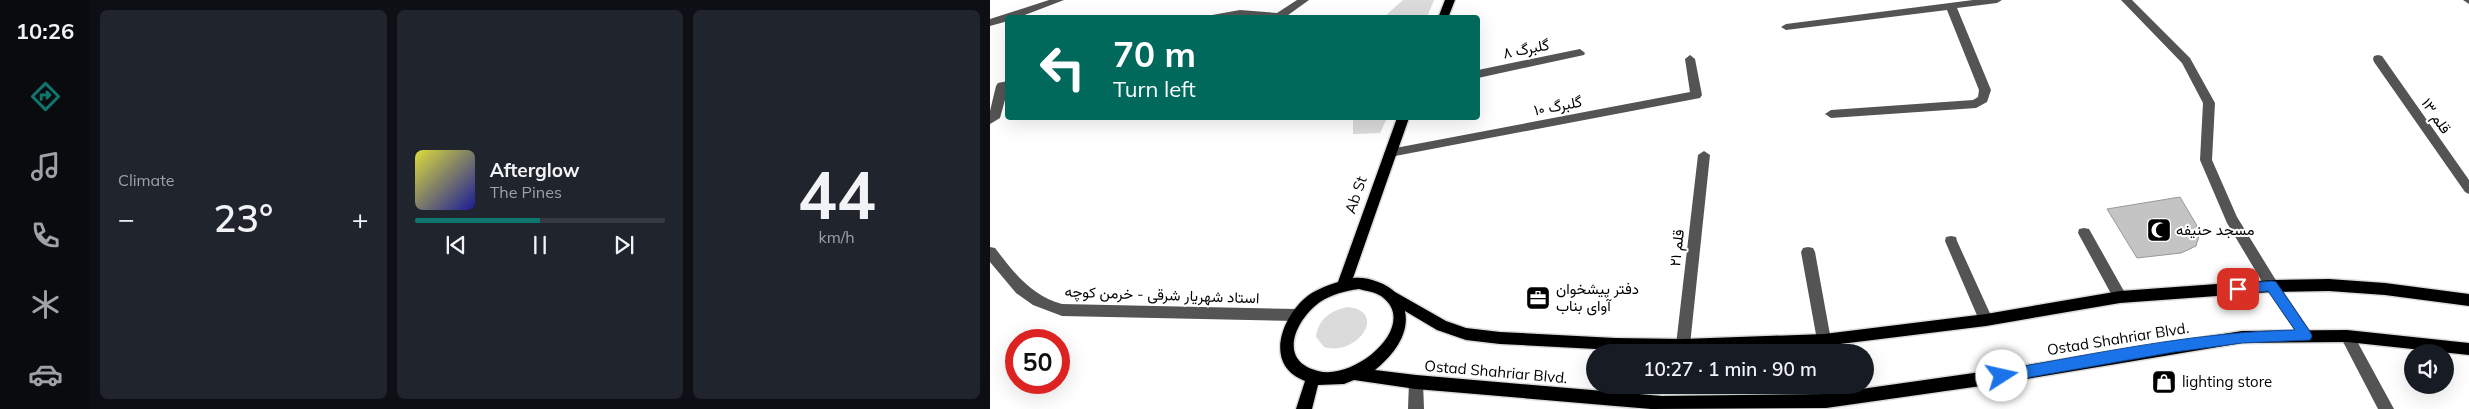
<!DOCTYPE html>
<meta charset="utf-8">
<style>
body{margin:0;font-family:Mulish,Vazirmatn,sans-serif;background:#20242c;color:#f1f3f6;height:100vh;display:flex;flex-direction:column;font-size:19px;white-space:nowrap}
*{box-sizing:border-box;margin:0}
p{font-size:16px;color:#9ea1a6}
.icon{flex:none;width:28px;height:28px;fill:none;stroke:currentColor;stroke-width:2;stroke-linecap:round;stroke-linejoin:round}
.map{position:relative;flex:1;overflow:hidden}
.details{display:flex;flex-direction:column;gap:10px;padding:10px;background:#0d0f14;width:900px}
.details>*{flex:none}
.top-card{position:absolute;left:15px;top:15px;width:475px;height:105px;border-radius:5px;box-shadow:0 5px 20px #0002;background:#00695c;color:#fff;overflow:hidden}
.buttons{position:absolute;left:1414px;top:344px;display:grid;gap:10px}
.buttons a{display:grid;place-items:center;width:50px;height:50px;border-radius:50%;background:#171b24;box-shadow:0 5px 20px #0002;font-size:25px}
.speed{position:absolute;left:15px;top:329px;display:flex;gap:10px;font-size:25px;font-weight:700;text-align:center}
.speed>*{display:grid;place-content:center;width:65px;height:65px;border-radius:50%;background:#171b24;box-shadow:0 5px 20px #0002;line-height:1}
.speed .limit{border:8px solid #d22;background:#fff;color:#111}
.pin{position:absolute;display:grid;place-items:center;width:42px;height:42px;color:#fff;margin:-21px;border-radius:10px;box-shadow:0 2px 8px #0006}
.me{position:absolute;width:55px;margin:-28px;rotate:80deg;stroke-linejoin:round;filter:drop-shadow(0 0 4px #0008)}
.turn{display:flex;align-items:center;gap:18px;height:105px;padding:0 25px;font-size:22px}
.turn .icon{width:65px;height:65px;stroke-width:2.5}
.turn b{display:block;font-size:35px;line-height:42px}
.big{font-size:38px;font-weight:600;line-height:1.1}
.details .card{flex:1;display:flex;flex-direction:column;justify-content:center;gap:8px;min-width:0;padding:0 18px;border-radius:8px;background:#20242c}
.details .dial{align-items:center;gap:0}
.dial b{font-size:65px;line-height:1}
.song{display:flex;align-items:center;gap:15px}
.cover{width:60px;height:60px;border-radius:8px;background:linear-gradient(135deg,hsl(60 70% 55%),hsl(240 70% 35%))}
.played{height:5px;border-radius:2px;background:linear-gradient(90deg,#0f766e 50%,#363941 50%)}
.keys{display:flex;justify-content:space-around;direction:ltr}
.heat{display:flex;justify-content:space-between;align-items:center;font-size:28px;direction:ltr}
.details .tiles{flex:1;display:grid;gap:10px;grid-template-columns:repeat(3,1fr)}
.trip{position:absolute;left:596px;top:344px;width:288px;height:50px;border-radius:25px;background:#171b24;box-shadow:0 5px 20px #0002;font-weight:600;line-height:50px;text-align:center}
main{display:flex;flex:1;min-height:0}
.tab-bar{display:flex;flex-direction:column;width:90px;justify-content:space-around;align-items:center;background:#090b0e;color:#9ea1a6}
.tab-bar .icon{width:35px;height:35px}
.tab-bar .current{color:#0f766e}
.tab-bar b{font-size:22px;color:#f1f3f6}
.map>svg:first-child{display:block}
</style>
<main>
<nav class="tab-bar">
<b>10:26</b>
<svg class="icon current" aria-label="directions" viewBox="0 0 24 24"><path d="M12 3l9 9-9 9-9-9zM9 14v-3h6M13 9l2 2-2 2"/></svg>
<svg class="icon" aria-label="music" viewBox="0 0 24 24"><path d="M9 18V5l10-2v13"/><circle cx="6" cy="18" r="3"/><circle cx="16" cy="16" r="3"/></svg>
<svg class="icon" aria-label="phone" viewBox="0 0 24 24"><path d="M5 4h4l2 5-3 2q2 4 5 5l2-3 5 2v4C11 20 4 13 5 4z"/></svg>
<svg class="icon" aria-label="climate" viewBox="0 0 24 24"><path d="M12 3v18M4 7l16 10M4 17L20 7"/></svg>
<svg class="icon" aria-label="car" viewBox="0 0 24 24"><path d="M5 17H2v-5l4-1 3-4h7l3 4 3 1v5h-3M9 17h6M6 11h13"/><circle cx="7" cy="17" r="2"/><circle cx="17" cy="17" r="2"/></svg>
</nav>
<section class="details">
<div class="tiles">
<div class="card"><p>Climate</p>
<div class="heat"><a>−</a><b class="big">23°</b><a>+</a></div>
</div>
<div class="card">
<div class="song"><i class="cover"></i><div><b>Afterglow</b><p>The Pines</p></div></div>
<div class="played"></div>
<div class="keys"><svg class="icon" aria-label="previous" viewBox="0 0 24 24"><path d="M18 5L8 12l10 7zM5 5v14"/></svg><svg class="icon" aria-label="pause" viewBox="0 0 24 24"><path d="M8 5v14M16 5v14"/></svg><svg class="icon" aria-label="next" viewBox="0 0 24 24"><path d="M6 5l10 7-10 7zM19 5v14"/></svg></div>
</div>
<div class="card dial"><b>44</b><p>km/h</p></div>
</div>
</section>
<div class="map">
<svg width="1479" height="409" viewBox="0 0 1479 409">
<rect width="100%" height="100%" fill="#fff"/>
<!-- green -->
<path fill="#dbdbdb" d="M 413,0 L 444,0 L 437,17 L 394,17 Z
M 363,118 L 397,118 L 390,133 L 363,134 Z
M 358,307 C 398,311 368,357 334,347 L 326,337 C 328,319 341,310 358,307 Z"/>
<!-- building -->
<path fill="#c4c4c4" stroke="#989898" d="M 1190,197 L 1206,224 L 1209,236 L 1206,246 L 1191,253 L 1147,258 L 1117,209 Z"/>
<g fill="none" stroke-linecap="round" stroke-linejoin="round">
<defs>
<path id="major" d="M 455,0 L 465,0 L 458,18 L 448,18 Z
M 407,118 L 419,118 L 363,278 C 376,276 396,283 405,292 L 456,321 L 476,328 L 510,332 L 625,338 L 693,339 L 834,334 L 996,314 L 1130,291 L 1282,280 L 1339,279 L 1395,283 L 1479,294 L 1479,306 L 1395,295 L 1339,291 L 1282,292 L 1130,303 L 996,326 L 834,346 L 693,351 L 625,350 L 510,344 L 476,340 L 447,330 L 415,311 C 420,335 402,356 385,370 L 426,375 L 672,396 L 836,394 L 1012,369 L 1252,331 L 1357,330 L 1479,343 L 1479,355 L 1357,342 L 1252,343 L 1012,383 L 836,408 L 661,409 L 426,389 L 364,380 L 354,384 L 328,385 L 322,409 L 306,409 L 315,381 C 275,366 290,321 314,299 C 324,290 336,286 348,282 ZM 369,289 C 376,291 385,292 391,296 C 431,324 366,381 328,371 C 287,361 305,320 330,302 C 342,294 355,291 369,289 Z"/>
</defs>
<!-- major casing -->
<use href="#major" stroke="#dbdbdb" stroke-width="3"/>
<!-- minor -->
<path fill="#545454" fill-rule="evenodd" d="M 59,0 L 74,0 L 27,18 L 18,18 L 18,21 L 0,26 L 0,19 Z
M 307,0 L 319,0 L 294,18 L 217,18 L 222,15 L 250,10 L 287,13 Z
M 983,0 L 1012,0 L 1007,3 L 967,8 L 1001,90 L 997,102 L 986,108 L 841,118 L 835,114 L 841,110 L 983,100 L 988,97 L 989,90 L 957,10 L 796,30 L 791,27 L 796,24 Z
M 1131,0 L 1142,0 L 1200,58 L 1225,103 L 1222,160 L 1247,217 L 1287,282 L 1321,332 L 1323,336 L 1321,340 L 1316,342 L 1311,340 L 1277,290 L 1237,223 L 1210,160 L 1213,103 L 1192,63 Z
M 1473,0 L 1479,0 L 1479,4 Z
M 590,49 L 595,53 L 594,55 L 488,78 L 488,70 Z
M 700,55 L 705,59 L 712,95 L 710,98 L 400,157 L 394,153 L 400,149 L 700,92 L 695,59 Z
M 1388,55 L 1392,56 L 1479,180 L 1479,194 L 1475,192 L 1384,62 L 1383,59 L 1384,56 Z
M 18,81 L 18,89 L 10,118 L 0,124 L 0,111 L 6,86 L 8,83 Z
M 714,151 L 720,155 L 700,345 L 698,349 L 693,351 L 688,349 L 686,345 L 708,155 Z
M 1094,228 L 1099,229 L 1135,293 L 1137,297 L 1135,301 L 1130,303 L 1125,301 L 1088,233 L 1089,229 Z
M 961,236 L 966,237 L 967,241 L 1003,320 L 1001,324 L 996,326 L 991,324 L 989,320 L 955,241 L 956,237 Z
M 0,247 L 5,248 C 24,273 41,295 72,304 L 307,309 L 312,311 L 314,315 L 312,319 L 307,321 L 72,316 L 43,305 L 26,293 L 0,262 Z
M 818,247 L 823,248 L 825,252 L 841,340 L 839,344 L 834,346 L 829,344 L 827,340 L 811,252 L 813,248 Z
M 1357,330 L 1362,332 L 1404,409 L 1388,409 L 1350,336 L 1352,332 Z
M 426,375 L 431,377 L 433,382 L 434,409 L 418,409 L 419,382 L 421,377 Z"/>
<!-- major -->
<use href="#major" fill="#000" fill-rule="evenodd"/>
</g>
<!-- route -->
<path fill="#1a73e8" stroke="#114b97" d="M 1282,281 L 1286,282 L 1320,332 L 1322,336 L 1320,340 L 1252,343 L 1184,352 L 1012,382 L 1007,380 L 1005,376 L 1007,372 L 1012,370 C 1109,353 1206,332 1305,330 L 1278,291 L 1248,294 L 1242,289 L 1248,284 Z"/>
<!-- icons -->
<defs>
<symbol id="mosque-square" viewBox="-11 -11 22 22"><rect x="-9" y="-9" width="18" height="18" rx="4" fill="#000" stroke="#fff"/><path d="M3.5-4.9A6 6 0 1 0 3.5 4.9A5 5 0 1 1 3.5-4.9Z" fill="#fff"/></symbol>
<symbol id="office-square" viewBox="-11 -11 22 22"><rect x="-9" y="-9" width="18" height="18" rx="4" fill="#000" stroke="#fff"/><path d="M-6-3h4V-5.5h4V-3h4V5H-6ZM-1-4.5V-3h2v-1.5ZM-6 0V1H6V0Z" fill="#fff"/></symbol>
<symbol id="shop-square" viewBox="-11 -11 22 22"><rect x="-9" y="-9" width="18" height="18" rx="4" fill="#000" stroke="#fff"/><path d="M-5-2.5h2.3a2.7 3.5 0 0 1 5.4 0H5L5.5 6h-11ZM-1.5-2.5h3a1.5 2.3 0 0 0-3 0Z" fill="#fff"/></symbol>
</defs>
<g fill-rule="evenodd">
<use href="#mosque-square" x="1155" y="216" width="28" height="28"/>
<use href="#office-square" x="534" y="284" width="28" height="28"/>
<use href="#shop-square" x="1160" y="368" width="28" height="28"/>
</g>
<g text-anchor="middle" stroke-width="4" stroke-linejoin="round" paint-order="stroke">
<!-- street labels -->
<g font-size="15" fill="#000" stroke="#fff">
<text transform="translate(536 49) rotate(-11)" y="5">گلبرگ ۸</text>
<text transform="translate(568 106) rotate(-11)" y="5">گلبرگ ۱۰</text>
<text transform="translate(1446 116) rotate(55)" y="5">قلم ۱۳</text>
<text transform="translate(366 195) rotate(-71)" y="5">Ab St</text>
<text transform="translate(687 248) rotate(-84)" y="5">قلم ۲۱</text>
<text transform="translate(172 295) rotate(2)" y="5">استاد شهریار شرقی - خرمن کوچه</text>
<text transform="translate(1128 339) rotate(-9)" y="5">Ostad Shahriar Blvd.</text>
<text transform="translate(506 372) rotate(5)" y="5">Ostad Shahriar Blvd.</text>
</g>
<!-- poi labels -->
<g font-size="15" fill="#000" stroke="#fff" text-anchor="start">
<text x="1186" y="235">مسجد حنیفه</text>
<text x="566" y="294">دفتر پیشخوان<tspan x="566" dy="17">آوای بناب</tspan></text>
<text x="1192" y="387">lighting store</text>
</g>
</g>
</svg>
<div class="buttons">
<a><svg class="icon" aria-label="sound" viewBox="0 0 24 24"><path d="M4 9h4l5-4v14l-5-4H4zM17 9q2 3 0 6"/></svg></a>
</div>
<div class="speed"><div class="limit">50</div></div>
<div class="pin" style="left:1248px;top:289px;background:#d93025"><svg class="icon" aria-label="arrive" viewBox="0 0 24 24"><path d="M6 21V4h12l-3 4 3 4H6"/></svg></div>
<svg class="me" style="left:1012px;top:376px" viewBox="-20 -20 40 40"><circle r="19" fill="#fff"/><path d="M0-13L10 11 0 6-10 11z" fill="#1a73e8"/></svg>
<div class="trip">10:27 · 1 min · 90 m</div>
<div class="top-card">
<div class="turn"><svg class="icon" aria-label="left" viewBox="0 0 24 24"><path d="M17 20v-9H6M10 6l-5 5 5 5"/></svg><div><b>70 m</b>Turn left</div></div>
</div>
</div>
</main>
